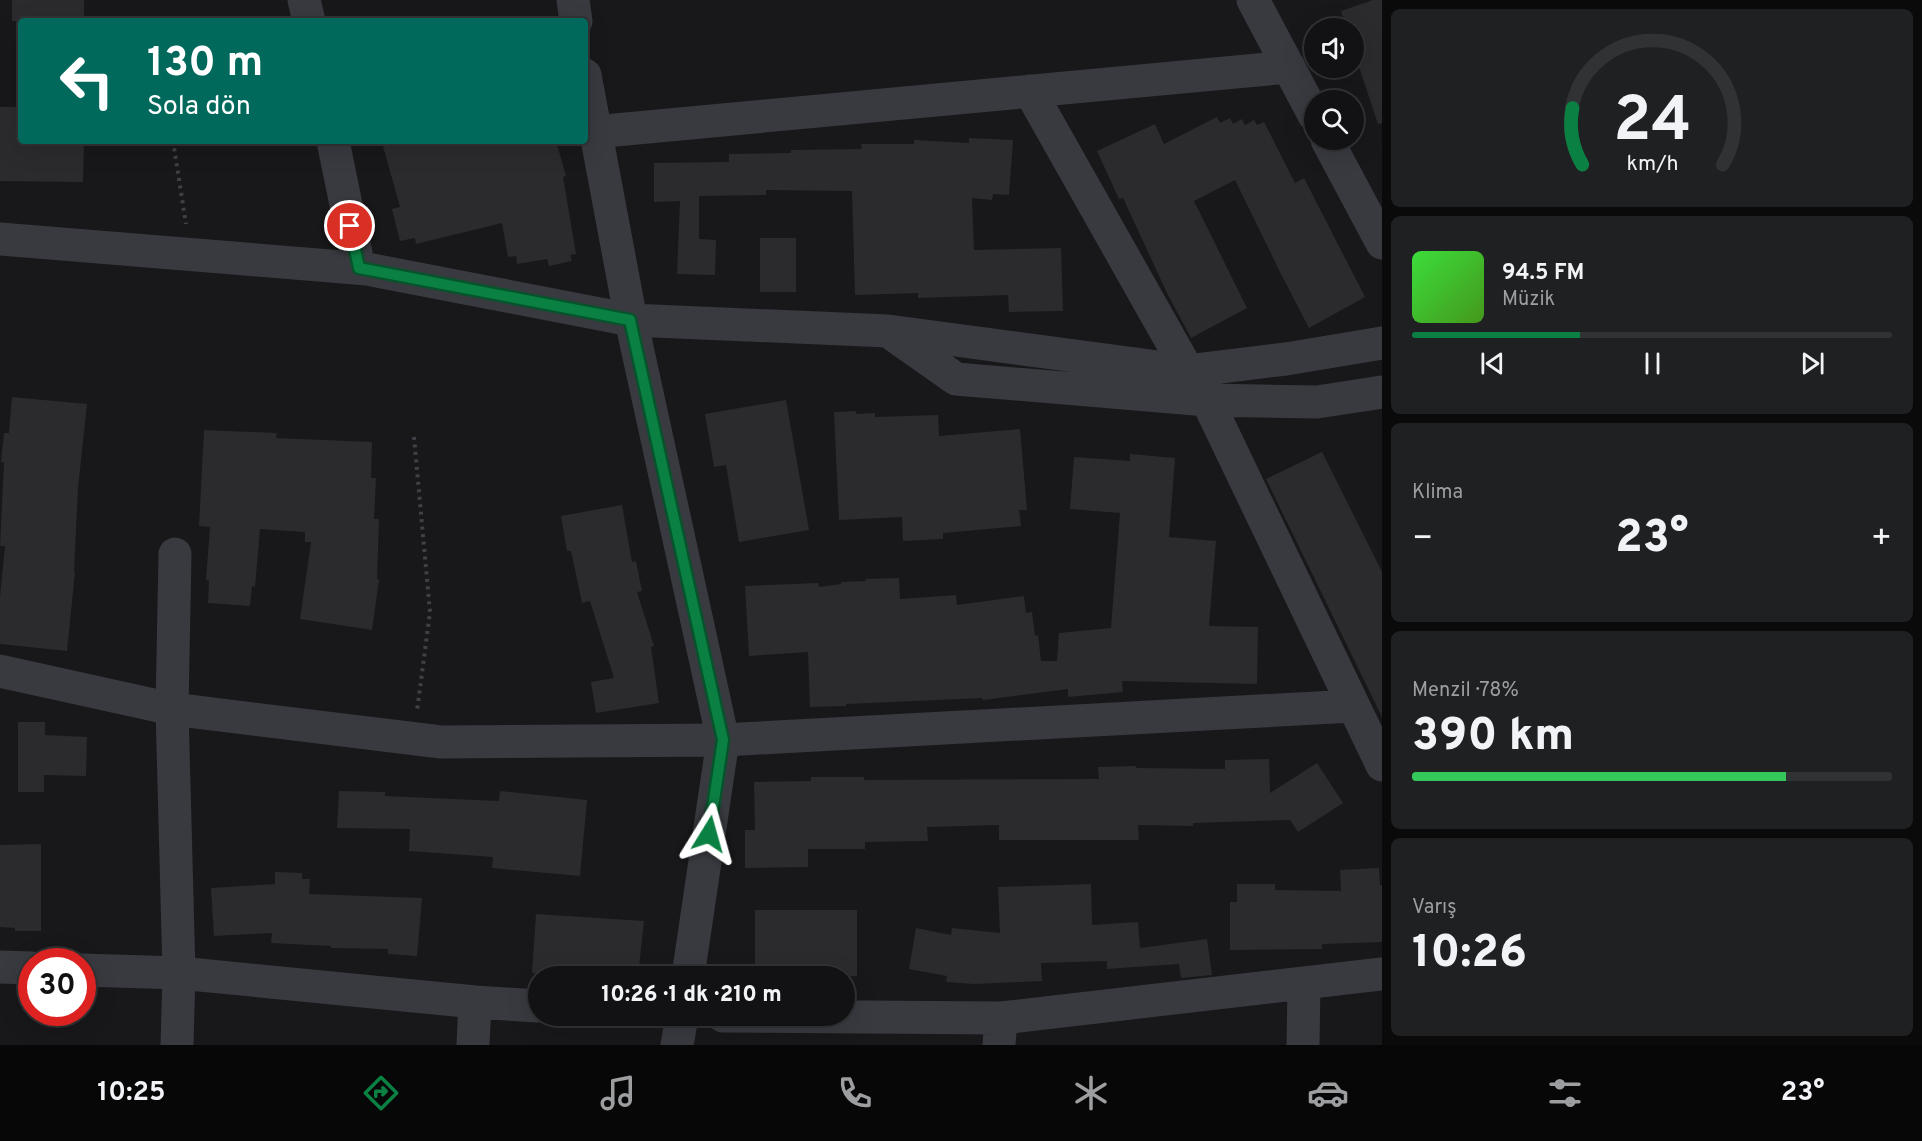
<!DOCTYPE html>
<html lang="tr">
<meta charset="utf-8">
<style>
body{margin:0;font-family:Overpass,sans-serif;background:#1f2022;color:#f1f3f6;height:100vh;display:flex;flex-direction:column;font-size:22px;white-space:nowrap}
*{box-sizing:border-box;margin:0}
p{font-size:20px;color:#9c9ea0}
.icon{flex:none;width:33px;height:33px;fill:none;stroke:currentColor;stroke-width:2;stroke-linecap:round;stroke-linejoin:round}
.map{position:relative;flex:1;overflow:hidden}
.side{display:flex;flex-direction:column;gap:9px;padding:9px;background:#0a0a0b;width:540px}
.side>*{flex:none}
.guide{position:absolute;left:18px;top:18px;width:570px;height:126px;border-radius:6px;box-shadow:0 6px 24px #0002,0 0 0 2px #313234;background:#00695c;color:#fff;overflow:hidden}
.tools{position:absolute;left:1304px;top:18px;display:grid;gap:12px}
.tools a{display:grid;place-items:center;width:60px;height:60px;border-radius:50%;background:#121214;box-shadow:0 6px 24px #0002,0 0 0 2px #313234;font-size:30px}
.speed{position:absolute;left:18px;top:948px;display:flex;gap:12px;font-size:30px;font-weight:700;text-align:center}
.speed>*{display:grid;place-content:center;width:78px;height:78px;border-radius:50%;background:#121214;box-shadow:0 6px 24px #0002,0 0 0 2px #313234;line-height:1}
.speed .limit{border:9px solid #d22;background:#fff;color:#111}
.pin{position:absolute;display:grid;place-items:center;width:51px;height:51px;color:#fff;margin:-26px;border:3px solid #fff;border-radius:50%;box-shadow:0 2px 6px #0007}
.me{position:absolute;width:66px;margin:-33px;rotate:8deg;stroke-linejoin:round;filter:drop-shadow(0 0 4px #0008)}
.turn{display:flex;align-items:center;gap:21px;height:126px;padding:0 30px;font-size:27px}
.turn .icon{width:78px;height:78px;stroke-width:2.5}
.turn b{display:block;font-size:42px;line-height:51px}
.big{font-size:45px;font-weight:800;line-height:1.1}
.side .widget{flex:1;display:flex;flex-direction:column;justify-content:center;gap:9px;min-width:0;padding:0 21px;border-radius:9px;background:#1f2022}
.side .dial{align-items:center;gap:0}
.dial svg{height:156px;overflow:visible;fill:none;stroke:#313234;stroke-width:7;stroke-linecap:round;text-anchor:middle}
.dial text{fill:#f1f3f6;stroke:none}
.song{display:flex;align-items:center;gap:18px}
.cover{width:72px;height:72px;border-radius:9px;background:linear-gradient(135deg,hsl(120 70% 55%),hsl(100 70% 35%))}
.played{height:6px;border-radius:3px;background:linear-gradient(90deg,#0b8043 35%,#313234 35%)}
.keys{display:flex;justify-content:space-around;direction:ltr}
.heat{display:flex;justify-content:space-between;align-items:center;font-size:33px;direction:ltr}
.charge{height:9px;border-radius:4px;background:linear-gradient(90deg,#34c759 78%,#313234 0)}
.trip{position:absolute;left:528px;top:966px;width:327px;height:60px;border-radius:30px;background:#121214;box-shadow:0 6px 24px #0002,0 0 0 2px #313234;font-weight:800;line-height:60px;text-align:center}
.tabs{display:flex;height:96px;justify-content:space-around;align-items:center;background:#070708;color:#9c9ea0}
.tabs .icon{width:42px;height:42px}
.tabs .current{color:#0b8043}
.tabs b{font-size:27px;color:#f1f3f6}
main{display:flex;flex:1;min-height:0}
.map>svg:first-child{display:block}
</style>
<main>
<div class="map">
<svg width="1382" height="1045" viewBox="0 0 1382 1045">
<rect width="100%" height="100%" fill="#18181a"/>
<!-- building -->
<path fill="#2b2b2e" d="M 12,0 L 84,0 L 84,21 L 12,21 Z
M 1373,0 L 1382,0 L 1382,123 L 1378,124 L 1353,49 L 1353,28 L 1346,28 L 1341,11 Z
M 0,107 L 21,107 L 21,141 L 84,141 L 83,182 L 0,181 Z
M 1217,117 L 1220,123 L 1230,118 L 1233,124 L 1242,119 L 1245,125 L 1254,120 L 1257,125 L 1264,122 L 1295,183 L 1304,178 L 1365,297 L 1309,328 L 1281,274 L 1235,180 L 1194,201 L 1247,308 L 1191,338 L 1167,293 L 1123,198 L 1119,199 L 1097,151 L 1155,124 L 1164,144 Z
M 969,138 L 1013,140 L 1009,195 L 993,194 L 992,200 L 972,198 L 974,250 L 1061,248 L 1063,311 L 1009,312 L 1008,295 L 918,298 L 918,293 L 855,295 L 852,191 L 766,190 L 766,195 L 699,196 L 699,239 L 716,240 L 715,275 L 677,274 L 680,201 L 654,202 L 654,163 L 729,162 L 729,154 L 791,153 L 791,150 L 862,149 L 861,144 L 914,144 L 914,140 L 969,143 Z
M 401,141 L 556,141 L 566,176 L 563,177 L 576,254 L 570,255 L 572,261 L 549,266 L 547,259 L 517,264 L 516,256 L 508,257 L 502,223 L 416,244 L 415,238 L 400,241 L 392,209 L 400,207 L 383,146 Z
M 760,238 L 796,238 L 796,292 L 760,292 Z
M 12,397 L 87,404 L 78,488 L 74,572 L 75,572 L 67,651 L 0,644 L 0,597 L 5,546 L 0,546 L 4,462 L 1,462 L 4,433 L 9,433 Z
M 786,400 L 809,530 L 739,542 L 726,465 L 714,467 L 705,414 Z
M 856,411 L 856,414 L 875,413 L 875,417 L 938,415 L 939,436 L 1020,429 L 1027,510 L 1019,510 L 1021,526 L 943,533 L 943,539 L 903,541 L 902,517 L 839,520 L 834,412 Z
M 204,430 L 277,433 L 276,438 L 372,442 L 371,478 L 376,478 L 374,519 L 379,519 L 377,579 L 379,580 L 372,630 L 300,619 L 311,542 L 305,542 L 305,532 L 260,529 L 255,587 L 252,586 L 250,606 L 208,603 L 209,581 L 206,580 L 210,527 L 199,526 Z
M 1322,452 L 1382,572 L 1382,717 L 1266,479 Z
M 1130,454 L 1175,458 L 1169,537 L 1216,541 L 1209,626 L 1258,627 L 1257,684 L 1122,681 L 1123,692 L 1068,697 L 1068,689 L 983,700 L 982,698 L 846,704 L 846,706 L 810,707 L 808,652 L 749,656 L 745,586 L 818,583 L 819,587 L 841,584 L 841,582 L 866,581 L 866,579 L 899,578 L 900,599 L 956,595 L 957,605 L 1024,596 L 1026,613 L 1032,612 L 1035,636 L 1038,635 L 1041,661 L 1057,661 L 1059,633 L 1111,628 L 1120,513 L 1070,509 L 1074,457 L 1130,461 Z
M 622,505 L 632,562 L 636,561 L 642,591 L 637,592 L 654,646 L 651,647 L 659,703 L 596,713 L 591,682 L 614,678 L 590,601 L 582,603 L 571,551 L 567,551 L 561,516 Z
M 18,722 L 45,722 L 45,735 L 87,737 L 86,776 L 44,775 L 44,792 L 18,792 Z
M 1269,759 L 1270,793 L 1317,763 L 1343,803 L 1298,832 L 1290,820 L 1193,823 L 1193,826 L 1138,825 L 1139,840 L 999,840 L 999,825 L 927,827 L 928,841 L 865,842 L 865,849 L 808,849 L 808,867 L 745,868 L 745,830 L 755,830 L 754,782 L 811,781 L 811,777 L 864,777 L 864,780 L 1099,779 L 1098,767 L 1136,766 L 1136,768 L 1225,769 L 1225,760 Z
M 339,791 L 385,792 L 385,796 L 499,801 L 500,791 L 587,800 L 580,876 L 492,868 L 493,857 L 409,851 L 410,829 L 337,828 Z
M 41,844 L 41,931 L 15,931 L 15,928 L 0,927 L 0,845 Z
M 1379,868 L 1380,885 L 1382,885 L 1382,942 L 1322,944 L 1322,949 L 1230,950 L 1230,902 L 1237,902 L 1237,884 L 1275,884 L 1275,890 L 1341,891 L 1340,870 Z
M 275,872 L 302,873 L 302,879 L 310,879 L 309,894 L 422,898 L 417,956 L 388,954 L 388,949 L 331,948 L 331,946 L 271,943 L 272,933 L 214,936 L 211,888 L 275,884 Z
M 1091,884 L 1092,925 L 1138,922 L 1140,948 L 1207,939 L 1212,975 L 1181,978 L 1179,964 L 1107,969 L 1107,961 L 1041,963 L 1042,981 L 974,984 L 946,982 L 947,976 L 909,969 L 916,928 L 951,935 L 952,928 L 1000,933 L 998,887 Z
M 755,910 L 857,910 L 857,976 L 755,976 Z
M 536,914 L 644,921 L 638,976 L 581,973 L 581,976 L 532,973 Z"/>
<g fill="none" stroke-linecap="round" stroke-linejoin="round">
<!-- path -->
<path stroke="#3e4147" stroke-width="4" stroke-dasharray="3 4.5" stroke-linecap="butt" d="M 173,141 L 186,224
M 414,437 L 430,612 L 417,711"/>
<!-- minor -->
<path stroke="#383a40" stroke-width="33" d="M 304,0 L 309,21
M 573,0 L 576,21
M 1253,0 L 1314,115
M 585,75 L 631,320 L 723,740 L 688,976
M 1030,91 L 1188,371
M 594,132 L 1289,67
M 1327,140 L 1382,243
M 333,141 L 359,268
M 0,239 L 367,269 L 631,320 L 888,331 L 1188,371 L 1286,359 L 1382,343
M 892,334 L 956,379 L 1207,400 L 1317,402 L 1382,392
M 1207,400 L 1382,765
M 175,554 L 172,709 L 179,973 L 177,1045
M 0,671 L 172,709 L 441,742 L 723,740 L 1353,706
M 0,967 L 32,968
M 82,970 L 179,973 L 475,1002 L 538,1006
M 723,1016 L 1001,1018 L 1382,974
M 473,1045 L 475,1002
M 677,1045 L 682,1016
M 999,1045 L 1001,1018
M 1303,1045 L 1304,984"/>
</g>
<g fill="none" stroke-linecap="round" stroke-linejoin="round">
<defs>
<path id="route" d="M 350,226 L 359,268 L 630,320 L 723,740 L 709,834"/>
</defs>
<!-- route casing -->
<use href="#route" stroke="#07532c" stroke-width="15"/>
<!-- route -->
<use href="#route" stroke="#0b8043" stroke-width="10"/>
</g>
</svg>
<div class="tools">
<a><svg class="icon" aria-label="sound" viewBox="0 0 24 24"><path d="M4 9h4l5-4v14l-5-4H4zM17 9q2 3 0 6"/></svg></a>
<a><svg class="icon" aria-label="search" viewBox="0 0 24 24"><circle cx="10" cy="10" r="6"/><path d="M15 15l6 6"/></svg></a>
</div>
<div class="speed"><div class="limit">30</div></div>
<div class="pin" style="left:350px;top:226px;background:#d93025"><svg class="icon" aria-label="arrive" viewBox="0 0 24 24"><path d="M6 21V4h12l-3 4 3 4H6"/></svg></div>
<svg class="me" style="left:709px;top:834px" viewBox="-20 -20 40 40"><path d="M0-17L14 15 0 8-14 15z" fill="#0b8043" stroke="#fff" stroke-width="4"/></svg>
<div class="trip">10:26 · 1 dk · 210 m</div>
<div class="guide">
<div class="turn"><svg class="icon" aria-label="left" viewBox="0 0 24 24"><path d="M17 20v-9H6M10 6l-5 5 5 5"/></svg><div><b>130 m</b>Sola dön</div></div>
</div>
</div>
<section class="side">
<div class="widget dial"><svg viewBox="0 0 100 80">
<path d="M14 69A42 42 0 1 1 86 69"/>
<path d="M14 69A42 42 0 0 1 9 40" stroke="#0b8043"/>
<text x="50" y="56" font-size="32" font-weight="700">24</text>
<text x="50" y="72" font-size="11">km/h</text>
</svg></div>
<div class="widget">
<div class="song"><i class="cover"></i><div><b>94.5 FM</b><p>Müzik</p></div></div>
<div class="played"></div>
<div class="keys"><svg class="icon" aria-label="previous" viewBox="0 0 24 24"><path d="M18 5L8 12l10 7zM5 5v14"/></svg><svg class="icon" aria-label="pause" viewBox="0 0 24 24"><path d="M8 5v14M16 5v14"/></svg><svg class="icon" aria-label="next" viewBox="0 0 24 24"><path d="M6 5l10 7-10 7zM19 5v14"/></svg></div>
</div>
<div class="widget"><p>Klima</p>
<div class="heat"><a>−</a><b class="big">23°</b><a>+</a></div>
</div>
<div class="widget"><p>Menzil · 78%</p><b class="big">390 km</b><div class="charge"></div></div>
<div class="widget"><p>Varış</p><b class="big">10:26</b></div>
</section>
</main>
<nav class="tabs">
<b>10:25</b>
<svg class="icon current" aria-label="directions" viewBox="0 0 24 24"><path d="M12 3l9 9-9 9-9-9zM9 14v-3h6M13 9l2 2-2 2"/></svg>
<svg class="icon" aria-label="music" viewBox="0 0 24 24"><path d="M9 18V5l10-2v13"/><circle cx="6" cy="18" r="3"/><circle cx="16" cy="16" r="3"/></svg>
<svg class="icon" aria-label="phone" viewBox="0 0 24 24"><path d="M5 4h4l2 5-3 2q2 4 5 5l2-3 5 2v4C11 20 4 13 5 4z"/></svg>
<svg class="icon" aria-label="climate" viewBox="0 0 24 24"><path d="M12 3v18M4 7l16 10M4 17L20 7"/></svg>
<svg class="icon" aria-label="car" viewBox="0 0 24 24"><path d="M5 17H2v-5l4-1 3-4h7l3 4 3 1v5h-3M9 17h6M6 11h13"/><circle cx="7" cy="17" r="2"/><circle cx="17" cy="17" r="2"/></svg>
<svg class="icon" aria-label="filters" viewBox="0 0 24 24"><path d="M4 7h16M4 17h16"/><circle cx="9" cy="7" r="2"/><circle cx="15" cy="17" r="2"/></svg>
<b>23°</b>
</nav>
